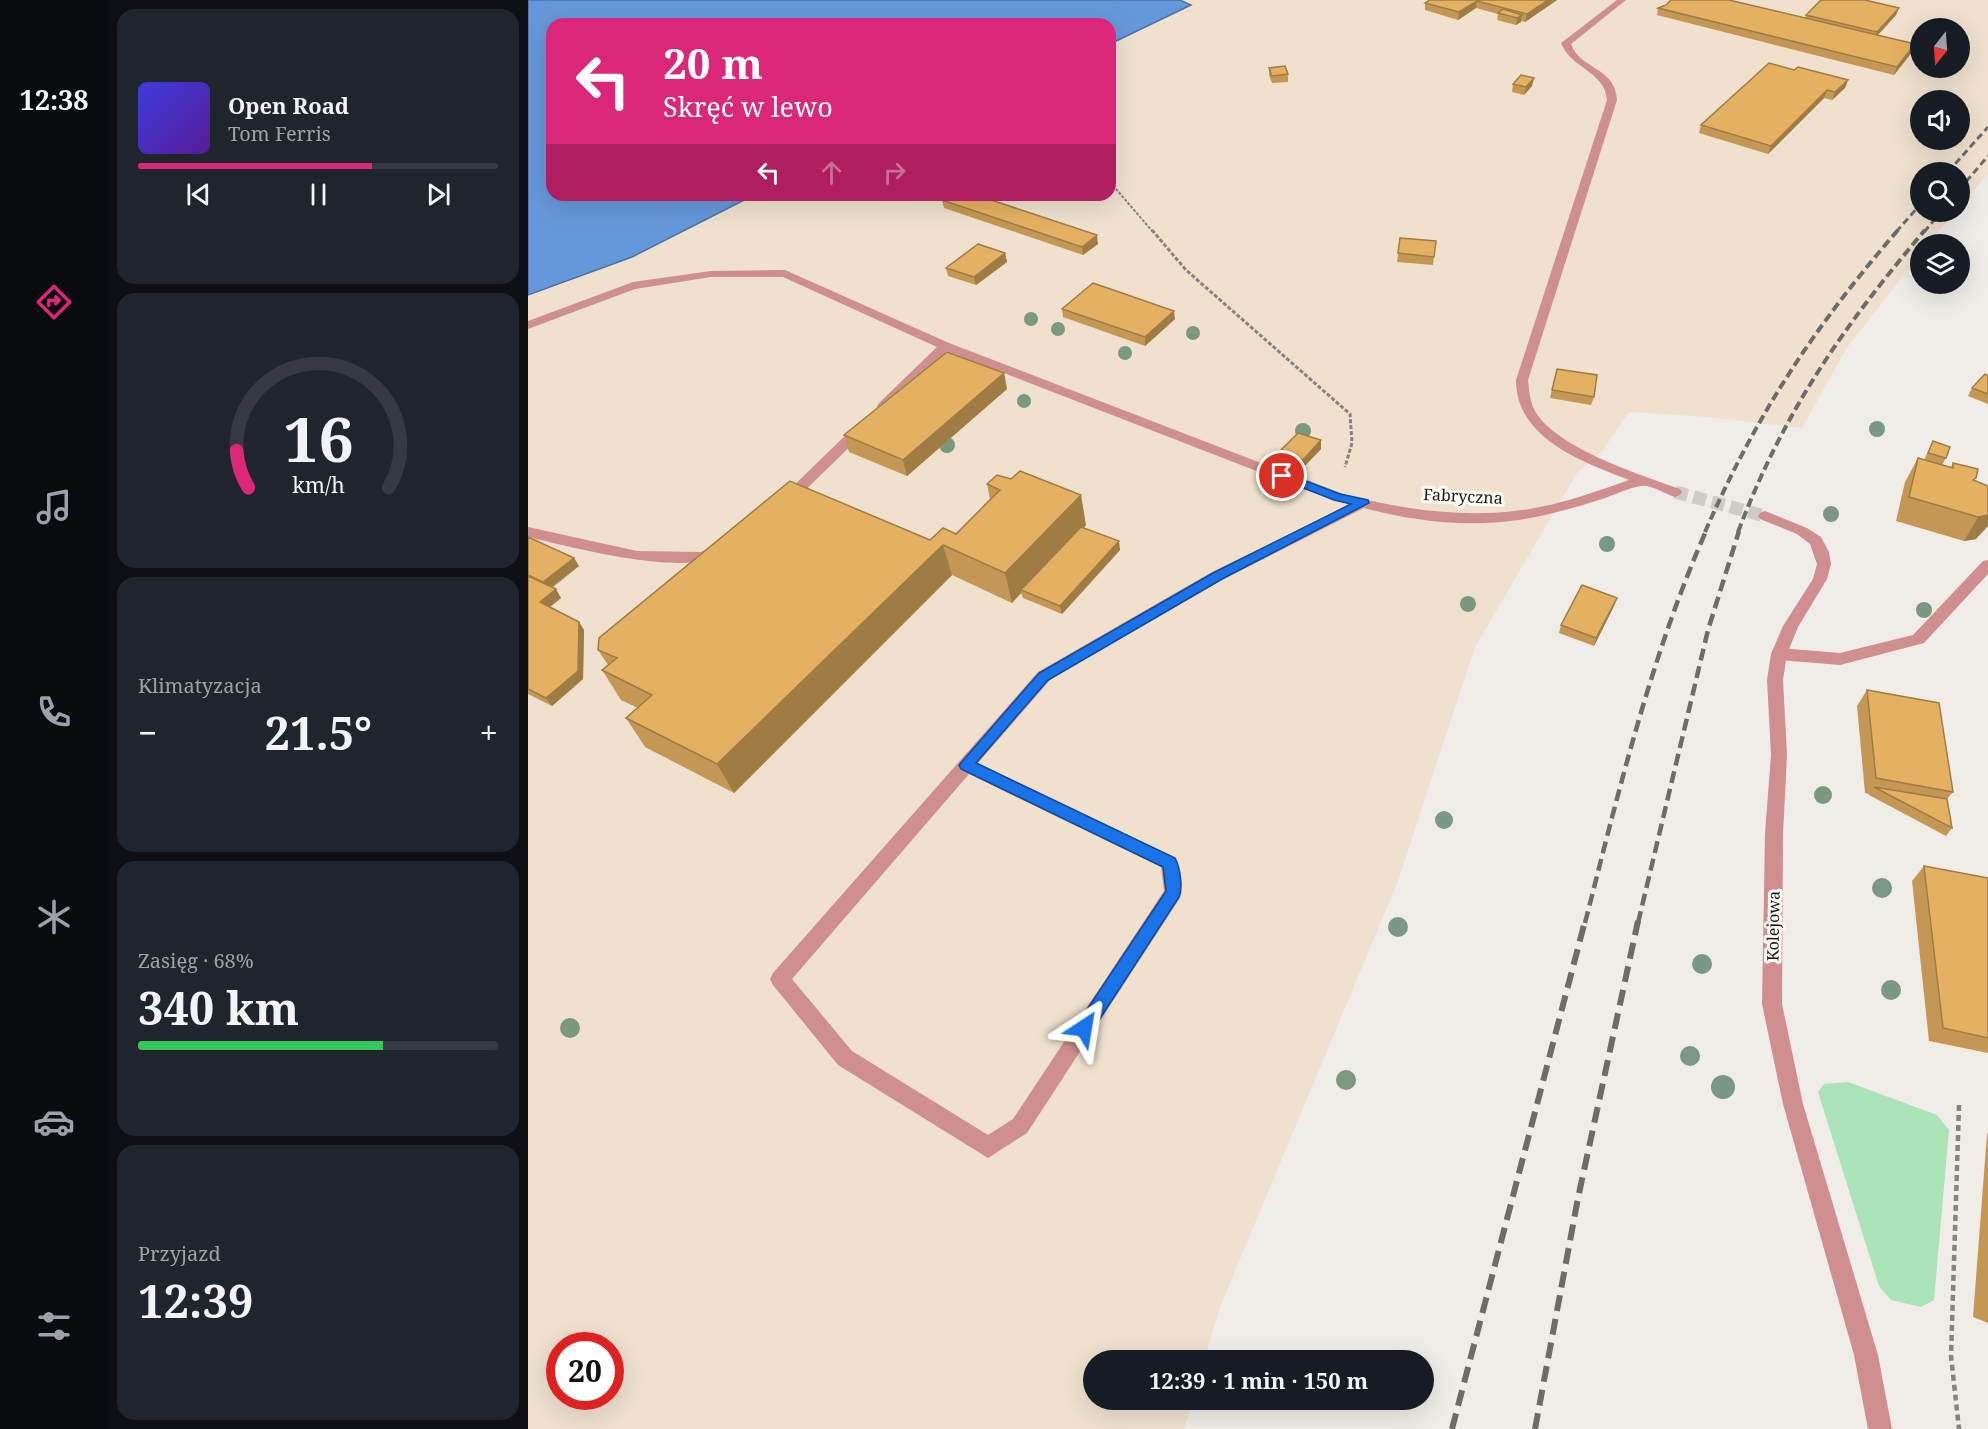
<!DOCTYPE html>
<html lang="pl">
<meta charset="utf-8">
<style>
body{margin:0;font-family:"Noto Serif",serif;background:#20242c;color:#f1f3f6;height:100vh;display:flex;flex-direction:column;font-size:22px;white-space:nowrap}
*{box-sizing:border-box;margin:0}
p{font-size:20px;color:#9ea1a6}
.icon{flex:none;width:33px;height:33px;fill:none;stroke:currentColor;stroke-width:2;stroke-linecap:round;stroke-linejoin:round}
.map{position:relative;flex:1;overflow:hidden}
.sheet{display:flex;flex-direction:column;gap:9px;padding:9px;background:#0d0f14;width:420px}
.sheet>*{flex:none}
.top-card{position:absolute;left:18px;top:18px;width:570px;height:183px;border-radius:18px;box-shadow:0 6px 24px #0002;background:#db2777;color:#fff;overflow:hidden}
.needle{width:39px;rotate:197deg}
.tools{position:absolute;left:1382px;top:18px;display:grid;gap:12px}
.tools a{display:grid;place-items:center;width:60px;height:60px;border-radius:50%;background:#171b24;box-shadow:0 6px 24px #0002;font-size:30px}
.speed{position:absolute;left:18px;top:1332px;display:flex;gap:12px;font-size:30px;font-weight:700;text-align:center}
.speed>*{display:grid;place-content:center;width:78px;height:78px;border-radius:50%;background:#171b24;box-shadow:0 6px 24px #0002;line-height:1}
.speed .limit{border:9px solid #d22;background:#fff;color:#111}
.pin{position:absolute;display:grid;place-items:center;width:51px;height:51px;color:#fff;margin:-26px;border:3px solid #fff;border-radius:50%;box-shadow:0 2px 6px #0007}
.me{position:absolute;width:66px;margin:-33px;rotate:33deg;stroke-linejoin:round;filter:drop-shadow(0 0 4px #0008)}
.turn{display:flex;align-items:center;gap:21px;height:126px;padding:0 18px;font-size:27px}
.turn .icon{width:78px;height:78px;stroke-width:2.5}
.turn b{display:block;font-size:42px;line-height:51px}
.lanes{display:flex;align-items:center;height:57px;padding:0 18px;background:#0003;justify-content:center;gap:30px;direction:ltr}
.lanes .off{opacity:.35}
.big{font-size:45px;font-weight:700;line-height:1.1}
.sheet .tile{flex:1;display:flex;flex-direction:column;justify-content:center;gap:9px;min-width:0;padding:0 21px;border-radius:18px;background:#20242c}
.sheet .dial{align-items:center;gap:0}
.dial svg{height:156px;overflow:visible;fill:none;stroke:#363941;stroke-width:7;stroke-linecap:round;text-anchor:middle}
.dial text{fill:#f1f3f6;stroke:none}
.song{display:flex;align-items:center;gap:18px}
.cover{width:72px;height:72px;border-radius:9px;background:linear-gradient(135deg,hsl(240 70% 55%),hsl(270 70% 35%))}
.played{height:6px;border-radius:3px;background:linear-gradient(90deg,#db2777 65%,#363941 65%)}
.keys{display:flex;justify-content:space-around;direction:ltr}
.heat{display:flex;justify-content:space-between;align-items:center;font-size:33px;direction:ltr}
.charge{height:9px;border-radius:4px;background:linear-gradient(90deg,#34c759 68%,#363941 0)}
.trip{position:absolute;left:555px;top:1350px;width:351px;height:60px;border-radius:30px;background:#171b24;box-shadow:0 6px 24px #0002;font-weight:700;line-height:60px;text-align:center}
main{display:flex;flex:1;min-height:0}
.tabs{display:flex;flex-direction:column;width:108px;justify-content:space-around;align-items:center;background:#090b0e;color:#9ea1a6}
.tabs .icon{width:42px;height:42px}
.tabs .on{color:#db2777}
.tabs b{font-size:27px;color:#f1f3f6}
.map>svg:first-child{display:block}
</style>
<main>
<nav class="tabs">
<b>12:38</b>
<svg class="icon on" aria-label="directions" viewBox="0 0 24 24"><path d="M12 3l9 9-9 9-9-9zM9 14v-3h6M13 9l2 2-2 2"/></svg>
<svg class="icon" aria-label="music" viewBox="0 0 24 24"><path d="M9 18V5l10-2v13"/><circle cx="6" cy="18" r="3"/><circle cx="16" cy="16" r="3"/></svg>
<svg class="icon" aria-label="phone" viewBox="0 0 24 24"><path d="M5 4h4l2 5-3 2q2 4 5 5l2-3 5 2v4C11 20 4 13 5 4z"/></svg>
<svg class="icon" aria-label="climate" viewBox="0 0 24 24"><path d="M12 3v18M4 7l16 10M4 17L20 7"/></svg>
<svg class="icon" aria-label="car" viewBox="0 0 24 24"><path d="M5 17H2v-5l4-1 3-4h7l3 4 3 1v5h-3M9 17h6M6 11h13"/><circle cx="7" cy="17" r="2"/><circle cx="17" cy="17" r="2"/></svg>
<svg class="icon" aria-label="filters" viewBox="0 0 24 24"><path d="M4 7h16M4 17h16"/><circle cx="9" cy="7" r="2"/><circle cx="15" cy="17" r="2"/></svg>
</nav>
<section class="sheet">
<div class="tile">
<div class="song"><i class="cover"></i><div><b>Open Road</b><p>Tom Ferris</p></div></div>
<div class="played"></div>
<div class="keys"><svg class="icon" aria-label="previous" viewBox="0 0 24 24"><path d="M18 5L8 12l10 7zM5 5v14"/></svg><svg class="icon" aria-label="pause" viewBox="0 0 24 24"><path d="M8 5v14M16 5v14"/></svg><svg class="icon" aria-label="next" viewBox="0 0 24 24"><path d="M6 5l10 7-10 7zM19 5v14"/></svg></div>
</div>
<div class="tile dial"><svg viewBox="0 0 100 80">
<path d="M14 69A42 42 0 1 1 86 69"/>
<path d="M14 69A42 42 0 0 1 8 50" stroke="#db2777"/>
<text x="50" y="56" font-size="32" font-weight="700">16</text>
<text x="50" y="72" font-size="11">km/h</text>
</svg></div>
<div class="tile"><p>Klimatyzacja</p>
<div class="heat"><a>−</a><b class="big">21.5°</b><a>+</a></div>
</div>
<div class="tile"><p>Zasięg · 68%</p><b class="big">340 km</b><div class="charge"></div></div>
<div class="tile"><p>Przyjazd</p><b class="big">12:39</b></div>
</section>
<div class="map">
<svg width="1460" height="1429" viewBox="0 0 1460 1429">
<rect width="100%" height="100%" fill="#f0ece8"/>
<!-- industrial -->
<path fill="#efe1ce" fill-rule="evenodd" d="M 652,0 L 1460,0 L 1460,174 L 1431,207 L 1431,172 L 1392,172 L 1392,212 L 1428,212 L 1399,244 L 1392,244 L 1392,254 L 1318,349 L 1274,428 L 1179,417 L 1101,412 L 1075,450 L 1049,473 L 947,647 L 870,881 L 692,1307 L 676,1360 L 566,1360 L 566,1400 L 665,1400 L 656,1429 L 0,1429 L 0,295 L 104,257 L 226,195 L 582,195 L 582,44 L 663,5 ZM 1392,28 L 1431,28 L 1431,68 L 1392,68 ZM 1392,100 L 1431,100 L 1431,140 L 1392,140 ZM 32,1346 L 82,1346 L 82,1396 L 32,1396 Z"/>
<!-- green -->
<path fill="#aae4b7" d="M 1320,1082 L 1409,1115 L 1421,1130 L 1406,1300 L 1393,1307 L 1363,1300 L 1351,1286 L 1290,1092 L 1296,1084 Z"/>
<!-- water -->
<path fill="#6598da" stroke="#4e719f" stroke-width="1.5" d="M 0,0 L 652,0 L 663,5 L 582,44 L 582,24 L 24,24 L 24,195 L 226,195 L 104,257 L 0,295 Z"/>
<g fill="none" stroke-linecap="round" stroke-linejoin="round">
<!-- minor-tunnel -->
<path stroke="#cfccc8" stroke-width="13" stroke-dasharray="13 6" stroke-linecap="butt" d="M 1147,492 L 1237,516"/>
<!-- path-far2 -->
<path stroke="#868380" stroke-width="2" stroke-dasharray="3 1.5" stroke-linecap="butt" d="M 582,182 L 625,232"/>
<!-- path-far1 -->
<path stroke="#868380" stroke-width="3" stroke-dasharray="4 2" stroke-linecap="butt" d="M 624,230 L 658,270 L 822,414 L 824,443 L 817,467"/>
<!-- path -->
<path stroke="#868380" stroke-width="4.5" stroke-dasharray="6 4" stroke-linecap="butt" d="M 1431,1105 L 1423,1356 L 1431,1429"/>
<!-- service -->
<path fill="#cf8f8e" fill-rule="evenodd" d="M 1089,0 L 1098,0 L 1043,44 C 1053,71 1087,66 1089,100 L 1000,380 L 994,384 L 989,383 L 988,380 L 1079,100 C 1077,71 1043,69 1033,43 Z
M 257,270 L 421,343 L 759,473 L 761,476 L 754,481 L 749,479 L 419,351 L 361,409 L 351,409 L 349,406 L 351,403 L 409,347 L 255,277 L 183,277 L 107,289 L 0,329 L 0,321 L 105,282 L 183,271 Z
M 333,424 L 340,428 L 338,431 L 262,505 L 252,505 L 250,502 L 252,499 L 328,425 Z
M 835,498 L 842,503 L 840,506 L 694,580 L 522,680 L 450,763 L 648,858 C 653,868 656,887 652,898 L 499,1133 L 460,1158 L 310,1065 L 245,985 L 242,979 L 245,973 L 510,672 L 684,572 ZM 441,774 L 633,867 L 636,891 L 485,1119 L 460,1135 L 324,1051 L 264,979 Z
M 0,527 L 109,551 L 173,552 L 189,544 L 196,549 C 174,583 36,545 0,537 Z
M 1460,560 L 1460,574 L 1396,643 L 1312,665 L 1251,660 L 1245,658 L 1243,654 L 1245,650 L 1251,648 L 1312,653 L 1385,635 L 1455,561 Z"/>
<!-- minor -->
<path fill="#cf8f8e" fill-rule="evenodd" d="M 994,376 L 1000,380 C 1001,391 1002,402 1007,411 C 1028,448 1113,475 1152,489 L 1154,492 L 1152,495 L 1147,497 C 1137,494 1122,484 1113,486 C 1100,488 1086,495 1074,499 C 1046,508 1018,516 990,520 C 908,532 824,509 749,479 L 747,476 L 754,471 C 779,478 802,491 827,497 C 878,510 934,517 986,511 C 1026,507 1064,493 1101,480 C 1055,462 988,439 988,380 Z
M 1237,511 L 1279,528 L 1293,537 L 1301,552 L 1303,564 L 1299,579 L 1270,627 L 1259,654 L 1255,680 L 1259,755 L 1255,834 L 1254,1004 L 1275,1104 L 1350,1355 L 1364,1429 L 1340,1429 L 1326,1355 L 1255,1104 L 1234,1004 L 1237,834 L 1243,755 L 1239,680 L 1243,654 L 1255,626 L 1285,579 L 1289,564 L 1282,544 L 1269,534 L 1232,519 L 1230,516 L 1232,513 Z"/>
<!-- rail-far3 -->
<path stroke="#6e6c69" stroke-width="3" stroke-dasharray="7 4" stroke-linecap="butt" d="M 1420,172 L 1460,127
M 1431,190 L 1460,156
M 1368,232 L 1392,205
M 1396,232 L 1413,212"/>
<!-- rail-far2 -->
<path stroke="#6e6c69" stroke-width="4" stroke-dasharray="9 4.5" stroke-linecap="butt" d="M 1177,532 C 1228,415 1286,327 1370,230
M 1210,532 C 1256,411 1314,328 1397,230"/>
<!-- rail-far1 -->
<path stroke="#6e6c69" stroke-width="4.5" stroke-dasharray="12 6" stroke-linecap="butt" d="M 1057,923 C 1091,790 1123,656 1178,531
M 1110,923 L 1180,630 L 1211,531"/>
<!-- rail -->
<path stroke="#6e6c69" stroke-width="6" stroke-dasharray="16 8" stroke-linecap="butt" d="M 924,1429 L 1057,921
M 1007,1429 L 1050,1198 L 1110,921"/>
</g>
<!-- trees -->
<g fill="#7b9882">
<circle cx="503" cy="319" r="7"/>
<circle cx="530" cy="329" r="7"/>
<circle cx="665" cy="333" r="7"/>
<circle cx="597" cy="353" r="7"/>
<circle cx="496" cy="401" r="7"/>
<circle cx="1349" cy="429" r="8"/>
<circle cx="775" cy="431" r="8"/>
<circle cx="419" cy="445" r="8"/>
<circle cx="1303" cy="514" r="8"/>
<circle cx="1079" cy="544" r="8"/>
<circle cx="940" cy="604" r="8"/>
<circle cx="1396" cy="610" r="8"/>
<circle cx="1295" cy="795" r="9"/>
<circle cx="916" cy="820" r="9"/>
<circle cx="1354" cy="888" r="10"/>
<circle cx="870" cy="927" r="10"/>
<circle cx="1174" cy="964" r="10"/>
<circle cx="1363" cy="990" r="10"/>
<circle cx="42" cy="1028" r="10"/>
<circle cx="1162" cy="1056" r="10"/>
<circle cx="818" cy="1080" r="10"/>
<circle cx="1195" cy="1087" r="12"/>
</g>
<!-- wall -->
<path fill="#c49854" d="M 902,0 L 1029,0 L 997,22 L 993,21 L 993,22 L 988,25 L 969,20 L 970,14 L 948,8 L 930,20 L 897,10 L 897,3 Z
M 1130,8 L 1277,18 L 1278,15 L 1368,15 L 1350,35 L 1387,44 L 1384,52 L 1366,75 L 1129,15 Z
M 741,68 L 760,74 L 760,82 L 744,83 L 741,75 Z
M 1266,70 L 1320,80 L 1317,88 L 1304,100 L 1296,98 L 1240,154 L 1171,133 L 1173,125 Z
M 985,84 L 1004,86 L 996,95 L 984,92 Z
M 414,200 L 570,244 L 555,255 L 416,208 Z
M 872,238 L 908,241 L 905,265 L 869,262 Z
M 477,253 L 479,262 L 448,285 L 420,276 L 418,268 Z
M 534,309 L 647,319 L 617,346 L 535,317 Z
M 1029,369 L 1066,397 L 1063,405 L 1022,398 Z
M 476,373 L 479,389 L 379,476 L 321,452 L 316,435 Z
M 1460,376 L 1460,404 L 1440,396 L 1444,388 Z
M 793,440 L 793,449 L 774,469 L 751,461 L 751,452 Z
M 1405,441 L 1418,458 L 1414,465 L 1423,467 L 1425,463 L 1447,480 L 1460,486 L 1448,539 L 1436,541 L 1368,521 L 1377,482 L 1390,458 L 1396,460 Z
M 459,484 L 558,525 L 555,527 L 592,550 L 534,614 L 495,598 L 493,593 L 484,603 L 424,575 L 206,793 L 117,747 L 98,718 L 110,708 L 93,700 L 74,670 L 80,665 L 70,650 L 402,540 L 428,534 L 462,499 Z
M 0,537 L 46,558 L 51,566 L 24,588 L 33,598 L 22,607 L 51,622 L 56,630 L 55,679 L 24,706 L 0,694 Z
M 1089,598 L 1086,606 L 1066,646 L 1031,633 L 1033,625 Z
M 1339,690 L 1425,792 L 1419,799 L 1424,828 L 1418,836 L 1341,795 L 1341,794 L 1337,793 L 1329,706 Z
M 1396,866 L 1460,878 L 1460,1053 L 1401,1041 L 1384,881 Z
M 1460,1133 L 1460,1323 L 1445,1317 L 1459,1134 Z"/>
<!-- shaded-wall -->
<path fill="#a07c45" d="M 1020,0 L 1029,0 L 997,22 L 999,14 Z
M 949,1 L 948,8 L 930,20 L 931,12 Z
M 1371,8 L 1368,15 L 1346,39 L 1349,32 Z
M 994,15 L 993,22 L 988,25 L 989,18 Z
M 1387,44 L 1384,52 L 1366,75 L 1369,67 Z
M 1006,78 L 1004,86 L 996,95 L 998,87 Z
M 1320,80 L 1317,88 L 1304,100 L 1307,92 Z
M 1299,90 L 1296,98 L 1240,154 L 1243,146 Z
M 569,235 L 570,244 L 555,255 L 554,247 Z
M 477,253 L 479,262 L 448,285 L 446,277 Z
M 646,311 L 647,319 L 617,346 L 617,337 Z
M 476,373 L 479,389 L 379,476 L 375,460 Z
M 793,440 L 793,449 L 774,469 L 775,460 Z
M 553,495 L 558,525 L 495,591 L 493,590 L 493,593 L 484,603 L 477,573 Z
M 1460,515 L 1460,526 L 1448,539 L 1436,541 L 1450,517 Z
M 591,541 L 592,550 L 534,614 L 532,606 Z
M 415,545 L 424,575 L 206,793 L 189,764 Z
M 46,558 L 51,566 L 20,590 L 15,582 Z
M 28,589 L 33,598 L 18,610 L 12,602 Z
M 1089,598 L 1086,606 L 1066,646 L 1068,638 Z
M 51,622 L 56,630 L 55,679 L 24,706 L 18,698 Z"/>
<!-- building -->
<path fill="#e4b162" stroke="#a07c45" stroke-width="1.5" d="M 902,0 L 1020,0 L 999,14 L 949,1 L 931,12 L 897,3 Z
M 1143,0 L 1201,0 L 1387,44 L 1369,67 L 1130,8 L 1138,5 Z
M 1293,0 L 1337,0 L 1371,8 L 1349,32 L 1278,15 Z
M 975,9 L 994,15 L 989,18 L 970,13 Z
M 1241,63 L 1266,70 L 1270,67 L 1320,80 L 1307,92 L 1299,90 L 1243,146 L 1173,125 Z
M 757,66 L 760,74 L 744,76 L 741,68 Z
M 993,75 L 1006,78 L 998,87 L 985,84 Z
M 422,195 L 448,195 L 569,235 L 554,247 L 414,200 Z
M 872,238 L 908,241 L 906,257 L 870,253 Z
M 450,244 L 477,253 L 446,277 L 418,268 Z
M 565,283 L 646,311 L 617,337 L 534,309 Z
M 419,352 L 476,373 L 375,460 L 316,435 Z
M 1029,369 L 1069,375 L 1066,397 L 1024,390 Z
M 1457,374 L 1460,376 L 1460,394 L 1444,388 Z
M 770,433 L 793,440 L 775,460 L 751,452 Z
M 1405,441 L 1422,447 L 1418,458 L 1400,453 Z
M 1390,458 L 1425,468 L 1425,463 L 1450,469 L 1448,478 L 1445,480 L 1460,486 L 1460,515 L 1450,517 L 1381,497 Z
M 492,471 L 553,495 L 477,573 L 415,545 L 189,764 L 98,718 L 124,695 L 74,670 L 89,658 L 70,650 L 71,638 L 262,481 L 402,540 L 415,528 L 428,534 L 472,490 L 459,484 L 469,475 L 483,479 Z
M 553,527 L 591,541 L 532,606 L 493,590 Z
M 0,537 L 46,558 L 15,582 L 0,575 Z
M 0,576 L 28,589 L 12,602 L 51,622 L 50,671 L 18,698 L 0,689 Z
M 1054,585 L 1089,598 L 1068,638 L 1033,625 Z
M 1339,690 L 1411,703 L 1425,792 L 1348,778 Z
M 1346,787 L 1419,799 L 1424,828 Z
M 1396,866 L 1460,878 L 1460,1038 L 1415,1028 Z"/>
<!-- route -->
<path fill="#1a73e8" stroke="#114b97" stroke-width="1.5" d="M 754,472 L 812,494 L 840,500 L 841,503 L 694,579 L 520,680 L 448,763 L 647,858 C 652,868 655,887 651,897 L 562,1034 L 556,1036 L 550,1034 L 548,1028 L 550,1023 L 638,891 L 635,867 L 433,769 L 431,765 L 511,673 L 685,573 L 823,504 L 806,500 L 750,478 L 750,473 Z"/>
<g text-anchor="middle" stroke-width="6" stroke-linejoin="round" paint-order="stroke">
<!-- street labels -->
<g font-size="16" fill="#171614" stroke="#fdfaf5">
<text transform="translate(935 496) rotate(3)" y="6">Fabryczna</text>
<text transform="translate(1245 926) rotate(-89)" y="6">Kolejowa</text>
</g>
</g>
</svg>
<div class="tools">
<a><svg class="needle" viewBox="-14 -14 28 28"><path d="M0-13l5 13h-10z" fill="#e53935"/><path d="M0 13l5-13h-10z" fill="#9ea1a6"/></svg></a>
<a><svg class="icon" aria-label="sound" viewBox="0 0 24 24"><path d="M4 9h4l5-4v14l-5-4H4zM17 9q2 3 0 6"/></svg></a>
<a><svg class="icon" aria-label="search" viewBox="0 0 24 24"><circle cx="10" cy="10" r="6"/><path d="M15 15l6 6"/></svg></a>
<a><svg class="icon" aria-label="layers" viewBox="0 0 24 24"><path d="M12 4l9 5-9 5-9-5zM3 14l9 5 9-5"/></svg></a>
</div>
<div class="speed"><div class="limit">20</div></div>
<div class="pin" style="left:754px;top:476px;background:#d93025"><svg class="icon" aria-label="arrive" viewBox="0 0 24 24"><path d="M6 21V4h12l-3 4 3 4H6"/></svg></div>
<svg class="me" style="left:556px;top:1028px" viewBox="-20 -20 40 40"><path d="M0-17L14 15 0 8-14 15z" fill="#1a73e8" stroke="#fff" stroke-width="4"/></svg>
<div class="trip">12:39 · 1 min · 150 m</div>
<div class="top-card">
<div class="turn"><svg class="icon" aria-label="left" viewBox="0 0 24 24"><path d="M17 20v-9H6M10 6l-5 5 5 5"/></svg><div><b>20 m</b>Skręć w lewo</div></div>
<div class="lanes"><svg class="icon" aria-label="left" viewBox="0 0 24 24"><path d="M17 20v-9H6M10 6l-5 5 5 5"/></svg><svg class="icon off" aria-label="ahead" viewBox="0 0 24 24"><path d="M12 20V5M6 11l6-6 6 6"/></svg><svg class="icon off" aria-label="right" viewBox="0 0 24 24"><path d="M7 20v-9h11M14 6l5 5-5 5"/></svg></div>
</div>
</div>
</main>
